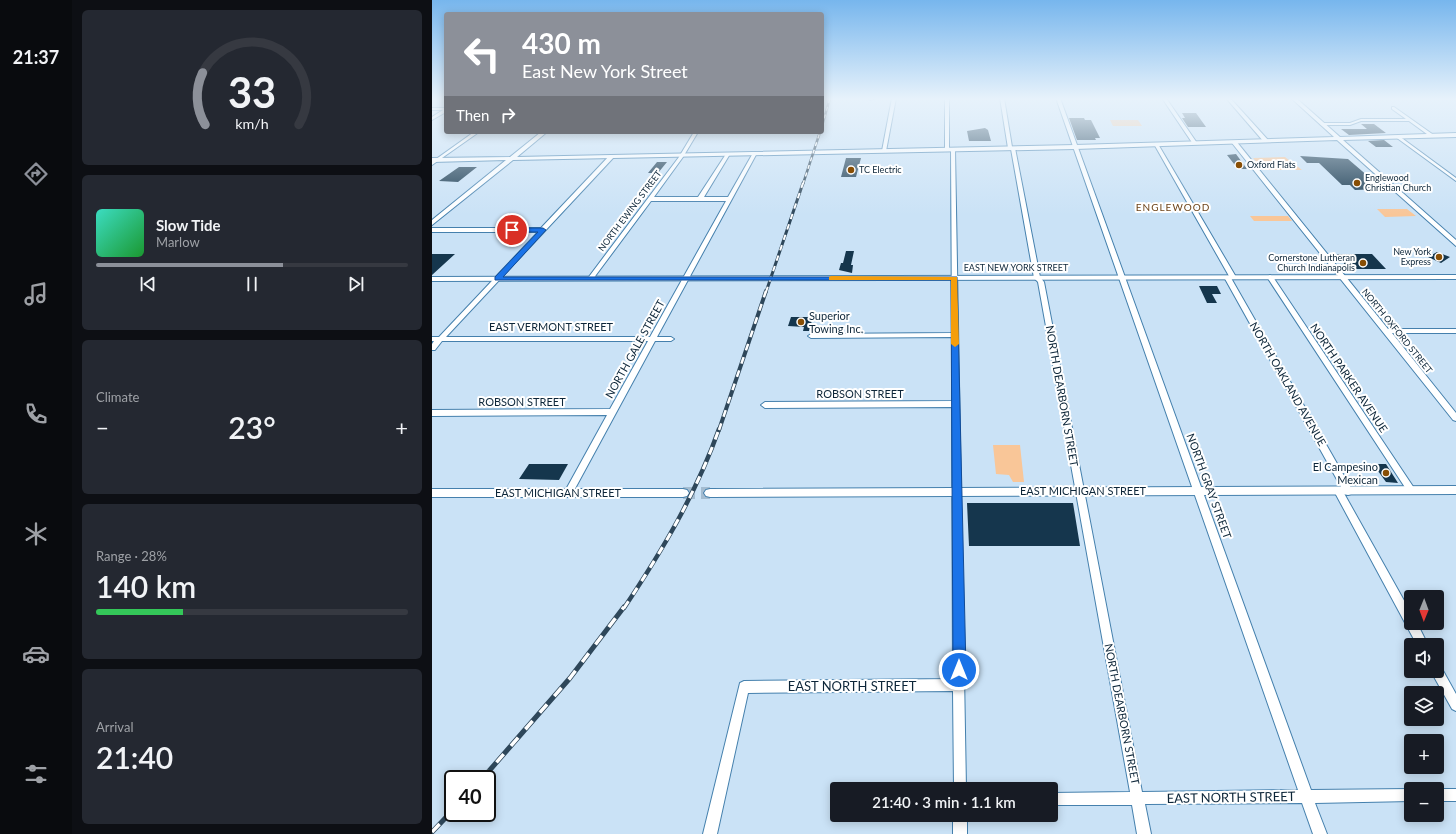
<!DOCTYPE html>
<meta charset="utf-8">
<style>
body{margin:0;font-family:Lato,sans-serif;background:#242831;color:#f1f3f6;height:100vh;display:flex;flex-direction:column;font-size:15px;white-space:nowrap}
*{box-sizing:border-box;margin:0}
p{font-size:13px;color:#9ea1a6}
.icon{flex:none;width:22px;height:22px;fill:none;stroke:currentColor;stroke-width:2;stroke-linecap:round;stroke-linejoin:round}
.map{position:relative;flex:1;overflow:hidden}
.drawer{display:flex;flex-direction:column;gap:10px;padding:10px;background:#0d0f14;width:360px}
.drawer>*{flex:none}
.hud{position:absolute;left:12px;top:12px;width:380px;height:122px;border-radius:4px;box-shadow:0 2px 10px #0003;background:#8c9099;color:#fff;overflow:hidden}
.needle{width:26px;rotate:181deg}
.controls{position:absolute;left:972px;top:590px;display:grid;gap:8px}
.controls a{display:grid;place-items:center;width:40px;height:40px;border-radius:4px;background:#171b24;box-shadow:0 2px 10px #0003;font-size:20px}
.speed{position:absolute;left:12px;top:770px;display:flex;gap:8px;font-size:20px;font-weight:700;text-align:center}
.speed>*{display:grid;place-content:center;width:52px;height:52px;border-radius:50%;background:#171b24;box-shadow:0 2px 10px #0003;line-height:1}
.speed .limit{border:2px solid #111;border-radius:6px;background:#fff;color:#111}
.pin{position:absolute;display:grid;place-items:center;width:34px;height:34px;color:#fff;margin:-17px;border:2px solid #fff;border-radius:50%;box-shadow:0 1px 4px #0007}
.me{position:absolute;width:44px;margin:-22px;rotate:0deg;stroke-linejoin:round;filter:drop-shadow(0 0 3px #0008)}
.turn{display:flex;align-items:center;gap:14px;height:84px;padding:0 12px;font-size:18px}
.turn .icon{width:52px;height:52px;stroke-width:2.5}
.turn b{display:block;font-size:28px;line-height:34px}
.then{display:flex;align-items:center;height:38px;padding:0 12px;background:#0003;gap:8px;font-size:15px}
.big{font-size:30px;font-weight:600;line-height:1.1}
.drawer .tile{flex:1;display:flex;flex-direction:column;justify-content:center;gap:6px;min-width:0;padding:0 14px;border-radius:6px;background:#242831}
.drawer .dial{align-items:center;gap:0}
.dial svg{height:104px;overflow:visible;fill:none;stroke:#363941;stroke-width:7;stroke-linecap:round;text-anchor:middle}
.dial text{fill:#f1f3f6;stroke:none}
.song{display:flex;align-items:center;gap:12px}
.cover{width:48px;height:48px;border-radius:6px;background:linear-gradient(135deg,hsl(170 70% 55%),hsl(130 70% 35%))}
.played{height:4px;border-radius:2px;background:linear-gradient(90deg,#8c9099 60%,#363941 60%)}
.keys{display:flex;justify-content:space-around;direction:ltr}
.heat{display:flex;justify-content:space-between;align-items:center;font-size:22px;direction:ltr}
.charge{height:6px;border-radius:3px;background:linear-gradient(90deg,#34c759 28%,#363941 0)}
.trip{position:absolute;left:398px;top:782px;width:228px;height:40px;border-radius:4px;background:#171b24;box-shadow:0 2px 10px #0003;font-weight:600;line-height:40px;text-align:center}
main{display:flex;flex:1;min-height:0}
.tab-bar{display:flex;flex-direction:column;width:72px;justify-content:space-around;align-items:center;background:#090b0e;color:#9ea1a6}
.tab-bar .icon{width:28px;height:28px}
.tab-bar .on{color:#8c9099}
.tab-bar b{font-size:18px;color:#f1f3f6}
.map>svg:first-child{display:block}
</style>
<main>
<nav class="tab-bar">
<b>21:37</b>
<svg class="icon on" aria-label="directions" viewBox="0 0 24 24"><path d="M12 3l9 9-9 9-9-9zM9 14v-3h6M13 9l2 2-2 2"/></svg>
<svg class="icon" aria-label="music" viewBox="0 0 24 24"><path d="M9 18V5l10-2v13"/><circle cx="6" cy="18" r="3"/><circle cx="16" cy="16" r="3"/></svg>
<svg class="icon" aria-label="phone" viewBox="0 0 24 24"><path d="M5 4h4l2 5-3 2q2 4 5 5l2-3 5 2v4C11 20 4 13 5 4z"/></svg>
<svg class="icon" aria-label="climate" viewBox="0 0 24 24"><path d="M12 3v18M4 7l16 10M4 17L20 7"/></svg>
<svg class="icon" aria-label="car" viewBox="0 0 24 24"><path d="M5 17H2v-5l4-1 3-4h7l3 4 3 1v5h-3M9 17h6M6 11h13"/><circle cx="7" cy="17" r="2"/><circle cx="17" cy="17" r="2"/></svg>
<svg class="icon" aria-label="filters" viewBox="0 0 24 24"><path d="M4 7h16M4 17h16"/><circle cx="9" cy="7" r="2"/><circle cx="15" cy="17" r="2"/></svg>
</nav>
<section class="drawer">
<div class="tile dial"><svg viewBox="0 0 100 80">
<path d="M14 69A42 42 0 1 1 86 69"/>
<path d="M14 69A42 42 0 0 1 12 29" stroke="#8c9099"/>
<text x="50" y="56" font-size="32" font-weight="700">33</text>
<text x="50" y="72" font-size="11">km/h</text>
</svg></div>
<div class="tile">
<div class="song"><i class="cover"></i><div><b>Slow Tide</b><p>Marlow</p></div></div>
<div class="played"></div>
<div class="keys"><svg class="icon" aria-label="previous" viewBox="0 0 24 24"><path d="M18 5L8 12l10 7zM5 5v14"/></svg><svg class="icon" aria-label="pause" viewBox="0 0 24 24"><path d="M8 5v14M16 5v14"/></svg><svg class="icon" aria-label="next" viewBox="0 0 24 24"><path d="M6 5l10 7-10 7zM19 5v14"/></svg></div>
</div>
<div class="tile"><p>Climate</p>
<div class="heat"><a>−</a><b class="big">23°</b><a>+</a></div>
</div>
<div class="tile"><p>Range · 28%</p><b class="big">140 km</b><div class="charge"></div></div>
<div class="tile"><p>Arrival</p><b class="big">21:40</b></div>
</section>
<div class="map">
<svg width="1024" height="834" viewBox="0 0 1024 834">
<rect width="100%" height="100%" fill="#cae2f6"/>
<!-- green -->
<path fill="#f9c698" d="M 678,120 L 706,120 L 710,126 L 681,126 Z
M 853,157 L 870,170 L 831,170 L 821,158 Z
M 945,209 L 975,209 L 984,216 L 953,217 Z
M 818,216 L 856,216 L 860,221 L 822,221 Z
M 561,445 L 588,445 L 592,482 L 581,482 L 577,475 L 564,474 Z"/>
<!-- building -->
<path fill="#15364d" d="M 750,113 L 764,113 L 774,127 L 756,127 L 750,118 L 753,118 Z
M 637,118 L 652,118 L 653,120 L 659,120 L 668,138 L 663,138 L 664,140 L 645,140 Z
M 929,124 L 942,124 L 954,133 L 917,135 L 909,129 L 935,129 Z
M 553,128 L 556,130 L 559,141 L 537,141 L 535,131 Z
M 952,140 L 961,147 L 944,147 L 936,141 Z
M 804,154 L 815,169 L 806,169 L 795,155 Z
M 868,156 L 916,159 L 951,189 L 923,190 L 918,185 L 910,185 L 887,163 L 875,163 Z
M 414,158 L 429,158 L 424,177 L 409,177 Z
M 225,162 L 235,162 L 226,173 L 216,173 Z
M 27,167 L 45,167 L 26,182 L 7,181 Z
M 414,251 L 422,251 L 419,265 L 421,265 L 420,273 L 407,270 L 409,263 L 411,263 Z
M 1005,252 L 1018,257 L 1009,263 L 996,257 Z
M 0,254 L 23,254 L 0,275 Z
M 905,254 L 940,254 L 954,269 L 916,269 Z
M 767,286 L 785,286 L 789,294 L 780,294 L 785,303 L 775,303 Z
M 359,317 L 381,317 L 377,331 L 371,331 L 372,327 L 356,326 Z
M 97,464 L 136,464 L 127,480 L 87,479 Z
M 941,464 L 954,464 L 966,483 L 954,482 Z
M 535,503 L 641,503 L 648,546 L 537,546 Z"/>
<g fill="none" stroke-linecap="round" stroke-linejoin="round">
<!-- major-tunnel -->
<path stroke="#a4bcd0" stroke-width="12" stroke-dasharray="12 6" stroke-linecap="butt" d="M 251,493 L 278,493"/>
<defs>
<path id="minor" d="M 436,98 L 445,98 L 438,100 Z
M 460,98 L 464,98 L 454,151 L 452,152 L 450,151 Z
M 513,98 L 517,98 L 517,150 L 515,151 L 513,150 Z
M 568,98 L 572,98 L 580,147 L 583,148 L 608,277 L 612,282 L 710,792 L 866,790 L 624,98 L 628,98 L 879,790 L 979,789 L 980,789 L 979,789 L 979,801 L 883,803 L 895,834 L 881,834 L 870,803 L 713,804 L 719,834 L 705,834 L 700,805 L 619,805 L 619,793 L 698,792 L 606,282 L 602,278 L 579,149 L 576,148 Z
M 730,98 L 734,98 L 765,143 L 765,144 L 761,144 Z
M 794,98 L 798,98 L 836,140 L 836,142 L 832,142 Z
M 960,107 L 962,107 L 1003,136 L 999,137 L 977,121 L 929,121 L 918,125 L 890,125 L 888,124 L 890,123 L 918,123 L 929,119 L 974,119 L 960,109 Z
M 0,108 L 14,108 L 14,112 L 0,120 L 0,117 L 11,110 L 0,110 Z
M 42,132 L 47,132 L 0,165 L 0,162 Z
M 262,132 L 266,132 L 251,157 L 222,197 L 266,197 L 294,154 L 296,153 L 298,154 L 272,197 L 296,197 L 321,153 L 323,152 L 325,153 L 225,337 L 239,337 L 242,339 L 239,341 L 223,341 L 139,496 L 136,497 L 133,496 L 132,493 L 175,415 L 0,416 L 0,410 L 178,409 L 216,341 L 10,341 L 3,350 L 0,350 L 0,344 L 2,341 L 0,341 L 0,337 L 7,337 L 106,232 L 0,232 L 0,228 L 109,228 L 178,155 L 182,155 L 182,157 L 14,337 L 218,337 L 294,201 L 219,201 L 161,279 L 157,279 L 156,278 L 247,157 Z
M 967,136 L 1024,178 L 1024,181 L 965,138 L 965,137 Z
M 800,141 L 804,141 L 956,329 L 1024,329 L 1024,333 L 960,333 L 1024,413 L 1024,421 L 1021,420 L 800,143 Z
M 722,143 L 726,144 L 804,277 L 803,278 L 799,278 L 919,488 L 920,491 L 919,494 L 916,495 L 913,494 L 792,277 L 793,276 L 797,276 L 722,144 Z
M 521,148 L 523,149 L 534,789 L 522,789 L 521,691 L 316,693 L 285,834 L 271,834 L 308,683 L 312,681 L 521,679 L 520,407 L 333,408 L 329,405 L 333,402 L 520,401 L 520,337 L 379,338 L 376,336 L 379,334 L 520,333 L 519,149 Z
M 838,275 L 841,277 L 982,488 L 983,490 L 982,492 L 979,494 L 976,492 L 835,277 Z
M 906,487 L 909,488 L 979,613 L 979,623 L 985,623 L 996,645 L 985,645 L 902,491 L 903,488 Z
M 1005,665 L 1009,667 L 1024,694 L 1024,711 L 1020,709 L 1001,675 L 999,671 L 1005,671 Z
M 1004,789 L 1024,789 L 1024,801 L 1005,801 L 1005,789 Z
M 521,815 L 535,815 L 535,834 L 521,834 Z"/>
<path id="major" d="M 859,98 L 864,98 L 908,137 L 1024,133 L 1024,137 L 911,140 L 1024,240 L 1024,246 L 905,140 L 643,149 L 81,160 L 0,225 L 0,220 L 74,160 L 0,162 L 0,158 L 78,157 L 109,132 L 115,132 L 85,157 L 643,145 L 902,137 Z
M 1024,275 L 1024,279 L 0,281 L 0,277 Z
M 1024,486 L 1024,494 L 278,497 L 274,496 L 272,493 L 274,490 L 278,489 Z
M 0,489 L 251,489 L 255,490 L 257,493 L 255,496 L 251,497 L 0,497 Z"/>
</defs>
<!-- minor casing -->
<use href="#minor" stroke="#4580ad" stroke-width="2"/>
<!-- major casing -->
<use href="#major" stroke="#4580ad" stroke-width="2"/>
<!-- minor -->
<use href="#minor" fill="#fff" fill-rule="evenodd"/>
<!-- major -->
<use href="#major" fill="#fff" fill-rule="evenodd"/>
<defs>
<path id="rail-far4" d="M 390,126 L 398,98
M 371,184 L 388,132"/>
<path id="rail-far3" d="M 334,292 L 371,183"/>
<path id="rail-far2" d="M 287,430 L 334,291"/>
<path id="rail-far1" d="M 192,608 C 230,551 264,494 287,429"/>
<path id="rail" d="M 50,779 L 138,678 L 192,607
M 0,832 L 21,810"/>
</defs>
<!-- rail-far4 casing -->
<use href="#rail-far4" stroke="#2e475a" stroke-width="2.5"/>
<!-- rail-far3 casing -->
<use href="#rail-far3" stroke="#2e475a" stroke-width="3"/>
<!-- rail-far2 casing -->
<use href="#rail-far2" stroke="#2e475a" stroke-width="4"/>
<!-- rail-far1 casing -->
<use href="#rail-far1" stroke="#2e475a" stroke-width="4.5"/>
<!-- rail casing -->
<use href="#rail" stroke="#2e475a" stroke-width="5"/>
<!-- rail-far4 -->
<use href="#rail-far4" stroke="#fff" stroke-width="1.5" stroke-dasharray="4" stroke-linecap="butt"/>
<!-- rail-far3 -->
<use href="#rail-far3" stroke="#fff" stroke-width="2" stroke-dasharray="5.5" stroke-linecap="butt"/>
<!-- rail-far2 -->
<use href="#rail-far2" stroke="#fff" stroke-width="2.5" stroke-dasharray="7" stroke-linecap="butt"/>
<!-- rail-far1 -->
<use href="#rail-far1" stroke="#fff" stroke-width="3" stroke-dasharray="8" stroke-linecap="butt"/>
<!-- rail -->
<use href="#rail" stroke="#fff" stroke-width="3.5" stroke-dasharray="11" stroke-linecap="butt"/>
</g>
<!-- sky -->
<linearGradient id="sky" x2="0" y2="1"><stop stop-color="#77b6ed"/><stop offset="0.46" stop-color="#e7f2fb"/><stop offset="1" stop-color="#e7f2fb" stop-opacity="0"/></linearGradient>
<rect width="1024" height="215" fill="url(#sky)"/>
<!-- route -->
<path fill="#1a73e8" stroke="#114b97" d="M 78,228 L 111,228 L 114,230 L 71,277 L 525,277 L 534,670 L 532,674 L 527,676 L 523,674 L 521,670 L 519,280 L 63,280 L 63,277 L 106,232 L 80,232 L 77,230 Z"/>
<!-- slow -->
<path fill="#f59e0b" d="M 399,276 L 525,277 L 527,344 L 523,347 L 519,344 L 519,280 L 397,280 L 397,277 Z"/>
<!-- markers -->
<g fill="#884e04" stroke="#fff" stroke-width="1.5">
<circle cx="807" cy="165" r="4"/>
<circle cx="419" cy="170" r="4"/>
<circle cx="925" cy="183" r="4"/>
<circle cx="1007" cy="257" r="4"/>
<circle cx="931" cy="263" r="4"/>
<circle cx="369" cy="322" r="4"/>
<circle cx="954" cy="473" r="4"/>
</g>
<g text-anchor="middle" stroke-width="4" stroke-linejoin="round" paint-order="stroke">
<!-- far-poi labels -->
<g font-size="9" fill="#0d2639" stroke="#fff" text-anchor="start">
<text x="815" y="168">Oxford Flats</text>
<text x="427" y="173">TC Electric</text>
<text x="933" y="181">Englewood<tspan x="933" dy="10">Christian Church</tspan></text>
<text x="999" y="255" text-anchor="end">New York<tspan x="999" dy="10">Express</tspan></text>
<text x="923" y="261" text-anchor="end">Cornerstone Lutheran<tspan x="923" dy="10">Church Indianapolis</tspan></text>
</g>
<!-- far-street labels -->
<g font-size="9" fill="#0d2639" stroke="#fff">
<text transform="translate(198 211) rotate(-53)" y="3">NORTH EWING STREET</text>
<text x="584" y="271">EAST NEW YORK STREET</text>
<text transform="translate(965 331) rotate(51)" y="3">NORTH OXFORD STREET</text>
</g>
<!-- far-neighbourhood labels -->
<g font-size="10" letter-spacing="1" fill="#6d4419" stroke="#fff">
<text x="741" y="211">ENGLEWOOD</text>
</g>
<!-- poi labels -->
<g font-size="11" fill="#0d2639" stroke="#fff" text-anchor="start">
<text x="377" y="320">Superior<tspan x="377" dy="13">Towing Inc.</tspan></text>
<text x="946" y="471" text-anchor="end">El Campesino<tspan x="946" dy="13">Mexican</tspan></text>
</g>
<!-- street labels -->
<g font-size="11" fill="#0d2639" stroke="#fff">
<text x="119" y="331">EAST VERMONT STREET</text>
<text transform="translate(203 349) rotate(-61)" y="4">NORTH GALE STREET</text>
<text transform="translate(917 378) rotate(56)" y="4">NORTH PARKER AVENUE</text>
<text transform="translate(856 384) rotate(60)" y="4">NORTH OAKLAND AVENUE</text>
<text x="428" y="398">ROBSON STREET</text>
<text transform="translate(630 396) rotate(80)" y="4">NORTH DEARBORN STREET</text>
<text x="90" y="406">ROBSON STREET</text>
<text transform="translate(777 486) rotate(70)" y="4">NORTH GRAY STREET</text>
<text x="651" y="495">EAST MICHIGAN STREET</text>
<text x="126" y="497">EAST MICHIGAN STREET</text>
<text transform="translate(690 714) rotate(79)" y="4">NORTH DEARBORN STREET</text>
</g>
<!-- near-street labels -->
<g font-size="13" fill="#0d2639" stroke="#fff">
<text x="420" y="691">EAST NORTH STREET</text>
<text transform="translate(799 797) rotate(-1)" y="5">EAST NORTH STREET</text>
</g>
</g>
</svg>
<div class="controls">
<a><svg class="needle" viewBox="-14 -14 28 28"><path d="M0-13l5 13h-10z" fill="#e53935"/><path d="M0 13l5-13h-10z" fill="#9ea1a6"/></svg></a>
<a><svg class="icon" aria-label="sound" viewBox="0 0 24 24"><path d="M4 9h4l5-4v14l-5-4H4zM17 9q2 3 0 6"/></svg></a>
<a><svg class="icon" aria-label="layers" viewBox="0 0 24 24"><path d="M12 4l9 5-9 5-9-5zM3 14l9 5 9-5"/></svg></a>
<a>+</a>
<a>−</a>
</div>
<div class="speed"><div class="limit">40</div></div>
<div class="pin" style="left:80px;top:230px;background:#d93025"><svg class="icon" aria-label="arrive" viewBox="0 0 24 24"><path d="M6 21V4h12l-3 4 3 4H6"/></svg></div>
<svg class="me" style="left:527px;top:670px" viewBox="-20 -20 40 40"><circle r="17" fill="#1a73e8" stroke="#fff" stroke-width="3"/><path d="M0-11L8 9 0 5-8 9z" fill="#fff"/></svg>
<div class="trip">21:40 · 3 min · 1.1 km</div>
<div class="hud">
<div class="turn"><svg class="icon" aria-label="left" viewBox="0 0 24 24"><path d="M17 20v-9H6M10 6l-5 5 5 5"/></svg><div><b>430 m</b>East New York Street</div></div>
<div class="then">Then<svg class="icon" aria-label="right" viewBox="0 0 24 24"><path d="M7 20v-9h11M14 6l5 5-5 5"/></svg></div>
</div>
</div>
</main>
